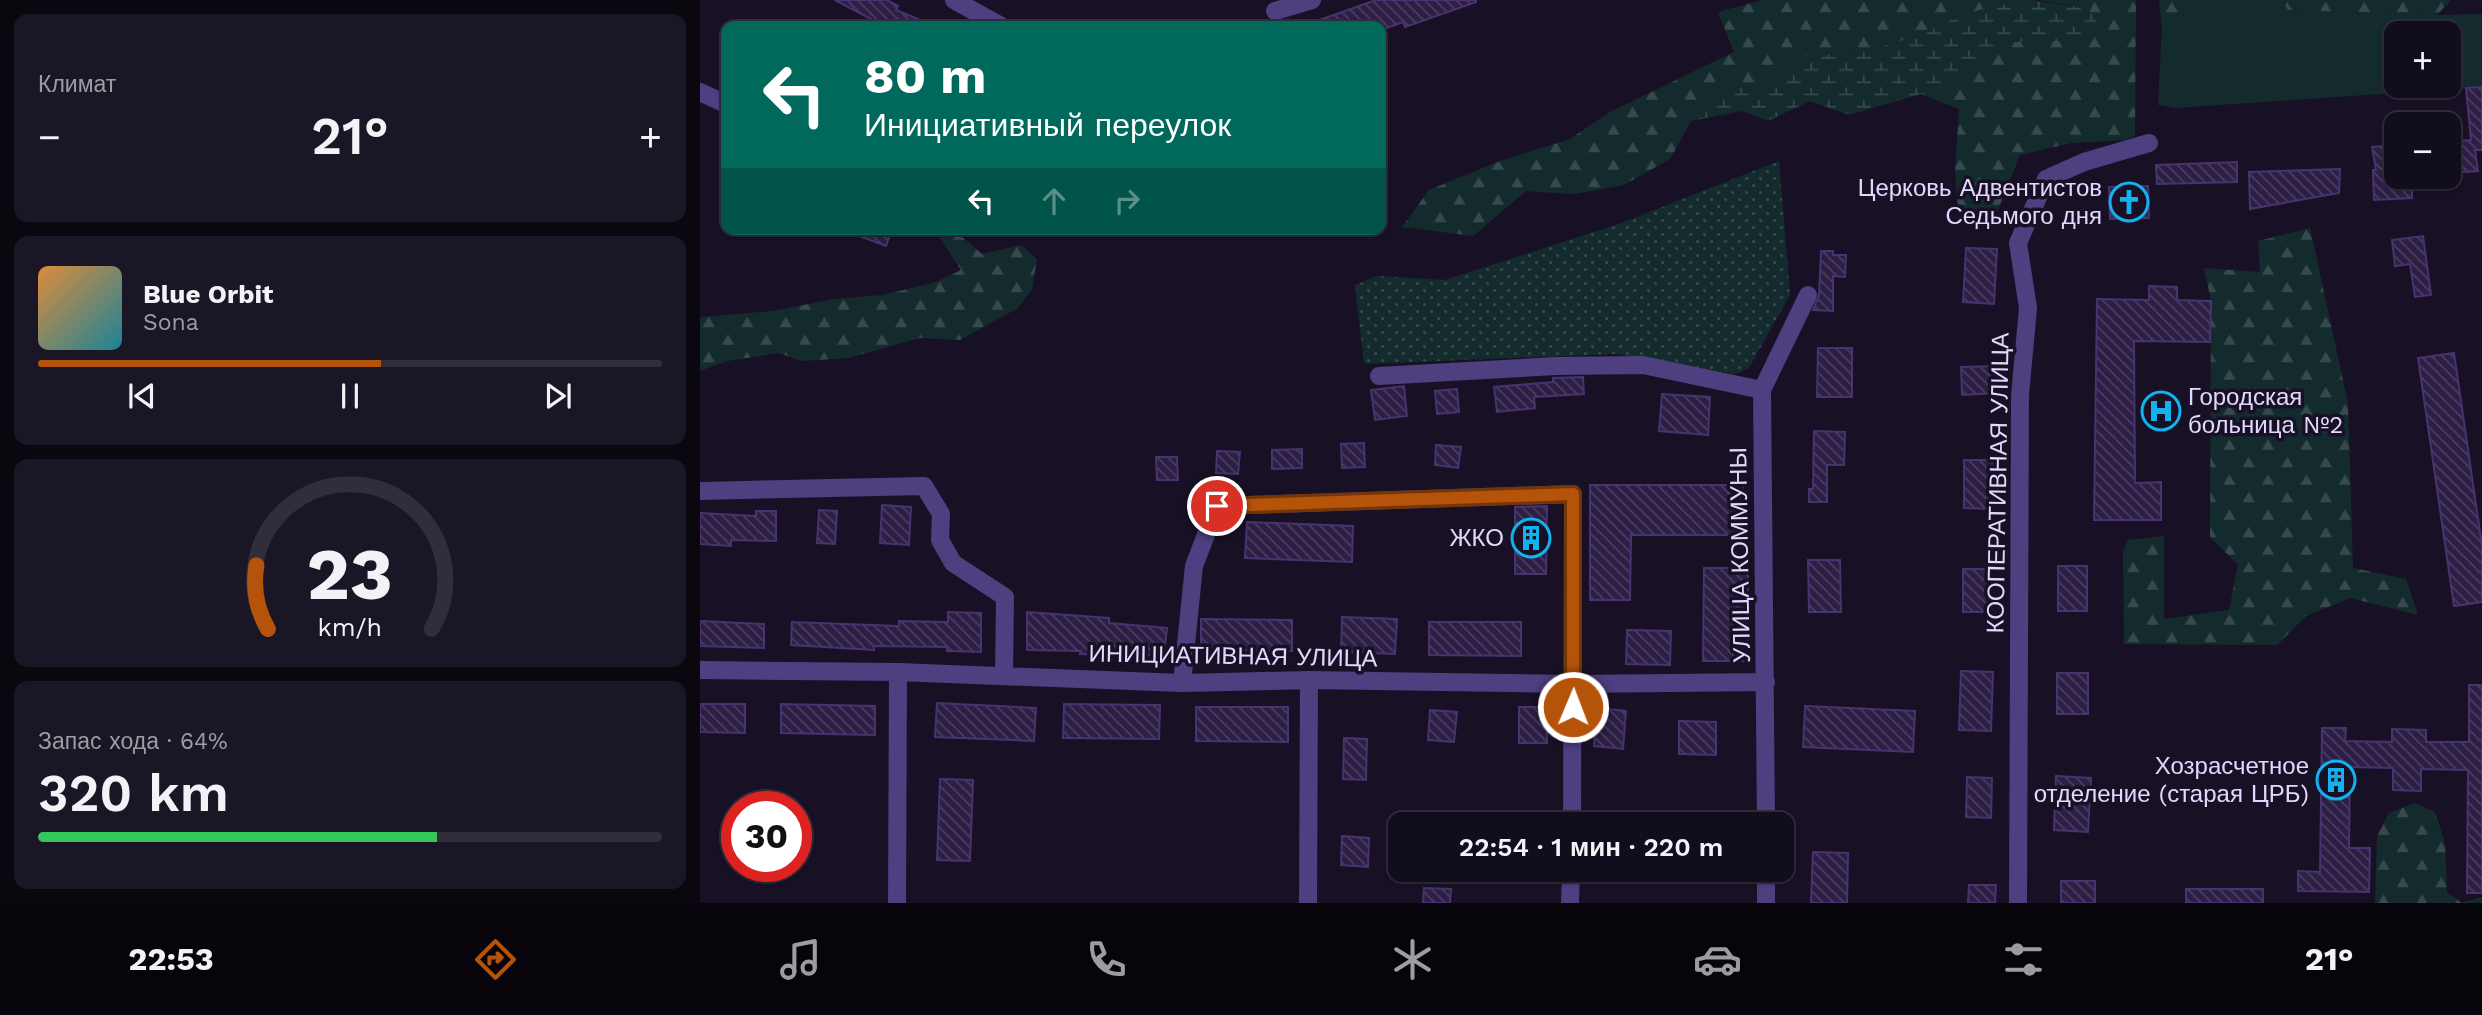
<!DOCTYPE html>
<html lang="ru">
<meta charset="utf-8">
<style>
body{margin:0;font-family:"Work Sans",sans-serif;background:#1b1625;color:#f1f3f6;height:100vh;display:flex;flex-direction:column;font-size:26px;white-space:nowrap}
*{box-sizing:border-box;margin:0}
p{font-size:23px;color:#9c9ca3}
.icon{flex:none;width:38px;height:38px;fill:none;stroke:currentColor;stroke-width:2;stroke-linecap:round;stroke-linejoin:round}
.map{position:relative;flex:1;overflow:hidden}
.side{display:flex;flex-direction:column;gap:14px;padding:14px;background:#0a070f;width:700px}
.side>*{flex:none}
.banner{position:absolute;left:21px;top:21px;width:665px;height:214px;border-radius:14px;box-shadow:0 2px 5px #0004,0 0 0 2px #312d3b;background:#00695c;color:#fff;overflow:hidden}
.tools{position:absolute;left:1684px;top:21px;display:grid;gap:14px}
.tools a{display:grid;place-items:center;width:77px;height:77px;border-radius:14px;background:#120d1c;box-shadow:0 2px 5px #0004,0 0 0 2px #312d3b;font-size:35px}
.speed{position:absolute;left:21px;top:791px;display:flex;gap:14px;font-size:35px;font-weight:700;text-align:center}
.speed>*{display:grid;place-content:center;width:91px;height:91px;border-radius:50%;background:#120d1c;box-shadow:0 2px 5px #0004,0 0 0 2px #312d3b;line-height:1}
.speed .limit{border:10px solid #d22;background:#fff;color:#111}
.pin{position:absolute;display:grid;place-items:center;width:60px;height:60px;color:#fff;margin:-30px;border:4px solid #fff;border-radius:50%;box-shadow:0 2px 7px #0007}
.me{position:absolute;width:77px;margin:-38px;rotate:1deg;stroke-linejoin:round;filter:drop-shadow(0 0 5px #0008)}
.turn{display:flex;align-items:center;gap:24px;height:147px;padding:0 28px;font-size:32px}
.turn .icon{width:91px;height:91px;stroke-width:2.5}
.turn b{display:block;font-size:49px;line-height:60px}
.lanes{display:flex;align-items:center;height:66px;padding:0 28px;background:#0003;justify-content:center;gap:35px;direction:ltr}
.lanes .off{opacity:.35}
.big{font-size:52px;font-weight:600;line-height:1.1}
.side .widget{flex:1;display:flex;flex-direction:column;justify-content:center;gap:10px;min-width:0;padding:0 24px;border-radius:14px;background:#1b1625}
.side .dial{align-items:center;gap:0}
.dial svg{height:182px;overflow:visible;fill:none;stroke:#312d3b;stroke-width:7;stroke-linecap:round;text-anchor:middle}
.dial text{fill:#f1f3f6;stroke:none}
.song{display:flex;align-items:center;gap:21px}
.cover{width:84px;height:84px;border-radius:10px;background:linear-gradient(135deg,hsl(30 70% 55%),hsl(190 70% 35%))}
.played{height:7px;border-radius:4px;background:linear-gradient(90deg,#b45309 55%,#312d3b 55%)}
.keys{display:flex;justify-content:space-around;direction:ltr}
.heat{display:flex;justify-content:space-between;align-items:center;font-size:38px;direction:ltr}
.charge{height:10px;border-radius:5px;background:linear-gradient(90deg,#34c759 64%,#312d3b 0)}
.trip{position:absolute;left:688px;top:812px;width:406px;height:70px;border-radius:14px;background:#120d1c;box-shadow:0 2px 5px #0004,0 0 0 2px #312d3b;font-weight:600;line-height:70px;text-align:center}
.dock{display:flex;height:112px;justify-content:space-around;align-items:center;background:#07050b;color:#9c9ca3}
.dock .icon{width:49px;height:49px}
.dock .active{color:#b45309}
.dock b{font-size:32px;color:#f1f3f6}
main{display:flex;flex:1;min-height:0}
.map>svg:first-child{display:block}
</style>
<main>
<section class="side">
<div class="widget"><p>Климат</p>
<div class="heat"><a>−</a><b class="big">21°</b><a>+</a></div>
</div>
<div class="widget">
<div class="song"><i class="cover"></i><div><b>Blue Orbit</b><p>Sona</p></div></div>
<div class="played"></div>
<div class="keys"><svg class="icon" aria-label="previous" viewBox="0 0 24 24"><path d="M18 5L8 12l10 7zM5 5v14"/></svg><svg class="icon" aria-label="pause" viewBox="0 0 24 24"><path d="M8 5v14M16 5v14"/></svg><svg class="icon" aria-label="next" viewBox="0 0 24 24"><path d="M6 5l10 7-10 7zM19 5v14"/></svg></div>
</div>
<div class="widget dial"><svg viewBox="0 0 100 80">
<path d="M14 69A42 42 0 1 1 86 69"/>
<path d="M14 69A42 42 0 0 1 9 41" stroke="#b45309"/>
<text x="50" y="56" font-size="32" font-weight="700">23</text>
<text x="50" y="72" font-size="11">km/h</text>
</svg></div>
<div class="widget"><p>Запас хода · 64%</p><b class="big">320 km</b><div class="charge"></div></div>
</section>
<div class="map">
<svg width="1782" height="903" viewBox="0 0 1782 903">
<defs>
<pattern id="forest-firs" width="22" height="20" patternUnits="userSpaceOnUse" patternTransform="scale(1.75)"><rect width="22" height="20" fill="#142b2e"/><path d="M5 1l3.5 6h-7zM16 11l3.5 6h-7z" fill="#36494d"/></pattern>
<pattern id="wetland-marsh" width="20" height="14" patternUnits="userSpaceOnUse" patternTransform="scale(1.75)"><rect width="20" height="14" fill="#142b2e"/><path d="M1 5h8M5 5V1M11 12h8M15 12V8" fill="none" stroke="#36494d"/></pattern>
<pattern id="garden-dots" width="8" height="8" patternUnits="userSpaceOnUse" patternTransform="scale(1.75)"><rect width="8" height="8" fill="#142b2e"/><path d="M2 2h.1M6 6h.1" fill="none" stroke="#36494d" stroke-width="1.8" stroke-linecap="round"/></pattern>
<pattern id="building-back-hatch" width="6" height="6" patternUnits="userSpaceOnUse" patternTransform="scale(1.75)"><rect width="6" height="6" fill="#2c1e44"/><path d="M-1 5l2 2M0 0l6 6M5-1l2 2" fill="none" stroke="#4a3e60"/></pattern>
</defs>
<rect width="100%" height="100%" fill="#181125"/>
<!-- grass -->
<path fill="#142b2e" fill-rule="evenodd" d="M 1514,0 L 1581,0 L 1588,10 L 1737,15 L 1782,14 L 1782,87 L 1476,108 L 1458,105 L 1462,26 ZM 1696,33 L 1748,33 L 1748,86 L 1696,86 Z"/>
<!-- forest -->
<path fill="url(#forest-firs)" d="M 1062,0 L 1330,0 L 1293,6 L 1257,17 L 1215,37 L 1149,56 L 1111,53 L 1057,88 L 1030,87 L 991,121 L 970,159 L 924,185 L 874,194 L 826,191 L 773,236 L 702,227 L 729,190 L 800,161 L 870,139 L 908,113 L 1034,52 L 1018,12 Z
M 1339,0 L 1436,0 L 1435,135 L 1428,140 L 1371,143 L 1320,155 L 1292,225 L 1259,222 L 1255,170 L 1259,109 L 1221,94 L 1286,61 L 1307,42 L 1385,40 L 1388,8 Z
M 1459,0 L 1514,0 L 1462,26 Z
M 1581,0 L 1751,0 L 1737,15 L 1588,10 Z
M 1610,228 L 1648,403 L 1653,568 L 1706,579 L 1718,615 L 1650,598 L 1606,616 L 1577,645 L 1424,644 L 1423,552 L 1428,540 L 1464,536 L 1464,619 L 1529,610 L 1538,565 L 1510,537 L 1511,301 L 1504,268 L 1560,272 L 1558,241 Z
M 254,230 L 282,254 L 321,245 L 337,259 L 332,289 L 318,308 L 260,340 L 220,338 L 148,358 L 101,361 L 79,353 L 27,361 L 0,371 L 0,317 L 73,311 L 134,299 L 183,295 L 236,282 L 261,270 L 237,233 Z
M 1715,803 L 1735,812 L 1745,843 L 1747,892 L 1762,903 L 1782,897 L 1782,903 L 1675,903 L 1677,836 L 1689,813 Z"/>
<!-- wetland -->
<path fill="url(#wetland-marsh)" d="M 1330,0 L 1388,8 L 1397,22 L 1385,40 L 1307,42 L 1286,61 L 1221,94 L 1149,115 L 1110,101 L 1068,121 L 1042,111 L 991,121 L 1030,87 L 1057,88 L 1111,53 L 1150,56 L 1215,37 L 1257,17 L 1293,6 Z"/>
<!-- garden -->
<path fill="url(#garden-dots)" d="M 1079,161 L 1090,295 L 1049,368 L 1035,374 L 916,354 L 664,364 L 655,285 L 677,276 L 745,280 L 919,224 Z"/>
<!-- building -->
<path fill="url(#building-back-hatch)" stroke="#48326f" stroke-width="2" d="M 135,0 L 187,0 L 198,6 L 196,10 L 235,26 L 184,26 Z
M 676,0 L 776,0 L 776,2 L 705,27 L 703,22 L 681,30 L 681,26 L 608,26 L 608,24 Z
M 1782,87 L 1782,150 L 1775,150 L 1778,171 L 1748,173 L 1748,142 L 1771,140 L 1766,88 Z
M 1696,145 L 1696,177 L 1712,177 L 1712,198 L 1674,200 L 1673,170 L 1676,170 L 1672,147 Z
M 1537,162 L 1537,182 L 1457,184 L 1456,165 Z
M 1640,169 L 1639,193 L 1550,209 L 1549,172 Z
M 1448,186 L 1449,218 L 1410,219 L 1409,187 Z
M 146,229 L 192,229 L 186,246 L 146,231 Z
M 1723,236 L 1731,295 L 1715,297 L 1710,264 L 1695,266 L 1692,240 Z
M 1266,248 L 1297,249 L 1294,304 L 1263,302 Z
M 1121,251 L 1133,251 L 1133,255 L 1146,255 L 1145,277 L 1133,276 L 1133,311 L 1113,310 L 1119,295 Z
M 1449,286 L 1477,287 L 1477,300 L 1511,301 L 1510,342 L 1434,341 L 1435,483 L 1461,482 L 1461,520 L 1394,520 L 1397,299 L 1449,300 Z
M 1118,348 L 1152,348 L 1152,397 L 1117,397 Z
M 1754,353 L 1782,546 L 1782,602 L 1754,606 L 1718,358 Z
M 1298,366 L 1299,393 L 1262,395 L 1261,367 Z
M 883,377 L 884,394 L 834,397 L 835,408 L 797,412 L 794,387 L 853,382 L 853,378 Z
M 704,386 L 707,416 L 675,420 L 671,390 Z
M 757,389 L 759,412 L 737,414 L 735,391 Z
M 962,394 L 1010,397 L 1008,435 L 959,431 Z
M 1114,431 L 1145,432 L 1144,465 L 1127,465 L 1127,502 L 1109,502 L 1109,489 L 1113,489 Z
M 664,443 L 665,467 L 642,468 L 641,444 Z
M 736,445 L 761,447 L 758,468 L 735,465 Z
M 602,449 L 602,468 L 572,469 L 572,450 Z
M 517,451 L 540,452 L 538,474 L 516,473 Z
M 456,457 L 477,457 L 478,480 L 457,480 Z
M 1264,460 L 1294,460 L 1293,509 L 1264,508 Z
M 890,485 L 1043,485 L 1043,535 L 931,535 L 930,600 L 890,600 Z
M 182,505 L 211,507 L 209,545 L 180,543 Z
M 847,506 L 846,574 L 815,574 L 815,507 Z
M 119,510 L 137,511 L 135,544 L 117,543 Z
M 56,511 L 76,511 L 76,541 L 31,540 L 31,546 L 0,544 L 0,513 L 56,516 Z
M 547,522 L 653,526 L 652,562 L 545,558 Z
M 1108,560 L 1140,560 L 1141,612 L 1109,612 Z
M 1358,566 L 1387,566 L 1387,611 L 1358,611 Z
M 1004,568 L 1048,568 L 1047,661 L 1003,661 Z
M 1263,569 L 1291,569 L 1291,612 L 1263,612 Z
M 248,612 L 281,613 L 281,652 L 247,651 L 247,647 L 174,646 L 174,650 L 91,645 L 92,622 L 199,626 L 199,621 L 248,622 Z
M 327,612 L 409,618 L 409,623 L 467,628 L 464,656 L 407,651 L 407,655 L 380,654 L 381,651 L 327,650 Z
M 642,617 L 697,619 L 695,654 L 641,652 Z
M 501,619 L 592,620 L 592,651 L 501,650 Z
M 0,621 L 64,624 L 64,648 L 0,646 Z
M 729,622 L 821,622 L 821,656 L 729,655 Z
M 927,630 L 971,631 L 970,665 L 926,664 Z
M 1261,671 L 1293,672 L 1291,731 L 1259,730 Z
M 1357,673 L 1388,673 L 1388,714 L 1357,714 Z
M 1769,685 L 1782,685 L 1782,893 L 1767,893 L 1768,770 L 1721,769 L 1721,791 L 1693,790 L 1693,768 L 1650,767 L 1649,848 L 1670,848 L 1669,892 L 1598,891 L 1598,871 L 1620,872 L 1622,728 L 1646,728 L 1645,741 L 1692,742 L 1692,729 L 1726,730 L 1726,742 L 1769,742 Z
M 237,703 L 336,708 L 334,741 L 235,737 Z
M 0,704 L 45,704 L 45,733 L 0,732 Z
M 81,704 L 175,706 L 175,735 L 81,733 Z
M 364,704 L 460,705 L 459,739 L 363,738 Z
M 1105,706 L 1215,711 L 1213,752 L 1103,747 Z
M 496,707 L 588,707 L 588,742 L 496,741 Z
M 819,707 L 847,707 L 847,743 L 819,743 Z
M 897,708 L 926,711 L 923,749 L 894,746 Z
M 730,710 L 757,712 L 754,742 L 728,740 Z
M 979,721 L 1016,722 L 1016,755 L 979,754 Z
M 644,738 L 667,739 L 666,780 L 643,779 Z
M 1356,776 L 1391,778 L 1388,832 L 1354,830 Z
M 1267,777 L 1292,778 L 1291,818 L 1266,817 Z
M 240,779 L 273,780 L 270,861 L 237,860 Z
M 642,836 L 669,838 L 668,867 L 641,865 Z
M 1113,852 L 1148,853 L 1147,903 L 1111,903 Z
M 1361,881 L 1395,881 L 1395,903 L 1361,903 Z
M 1269,885 L 1296,885 L 1295,903 L 1268,903 Z
M 724,888 L 751,889 L 750,903 L 723,903 Z
M 1486,889 L 1563,889 L 1563,903 L 1486,903 Z"/>
<g fill="none" stroke-linecap="round" stroke-linejoin="round">
<!-- minor -->
<path stroke="#4d3f80" stroke-width="18" d="M 254,0 L 301,26
M 575,11 L 612,0
M 0,92 L 26,104
M 679,376 L 856,366 L 943,365 L 1062,390
M 0,491 L 224,486 L 241,514 L 240,540 L 253,563 L 305,597 L 304,676
M 0,670 L 198,672 L 482,683 L 609,680 L 874,684 L 1066,682
M 482,683 L 494,566 L 517,506 L 873,494 L 872,824
M 1066,824 L 1062,390 L 1108,295
M 1066,870 L 1066,903
M 197,903 L 198,672
M 608,903 L 609,680
M 870,903 L 871,870
M 1318,903 L 1320,395 L 1328,308 L 1318,243 L 1346,179 L 1384,162 L 1449,143"/>
</g>
<g fill="none" stroke-linecap="round" stroke-linejoin="round">
<defs>
<path id="route" d="M 517,506 L 873,494 L 873,707"/>
</defs>
<!-- route casing -->
<use href="#route" stroke="#753606" stroke-width="18"/>
<!-- route -->
<use href="#route" stroke="#b45309" stroke-width="12"/>
</g>
<!-- icons -->
<defs>
<symbol id="church-ring" viewBox="-11 -11 22 22"><circle r="9.5" fill="#181125" stroke="#11b2ee" stroke-width="1.5"/><path d="M-1.2-6h2.4v3.5h3.3v2.4h-3.3V6h-2.4V-.1h-3.3v-2.4h3.3Z" fill="#11b2ee"/></symbol>
<symbol id="hospital-ring" viewBox="-11 -11 22 22"><circle r="9.5" fill="#181125" stroke="#11b2ee" stroke-width="1.5"/><path d="M-5-5h3v3.5h4V-5h3V5h-3V1.5h-4V5h-3Z" fill="#11b2ee"/></symbol>
<symbol id="building-ring" viewBox="-11 -11 22 22"><circle r="9.5" fill="#181125" stroke="#11b2ee" stroke-width="1.5"/><path d="M-4-6H4V6H1V3H-1V6H-4ZM-2.5-4.3h1.7v1.8h-1.7ZM.8-4.3h1.7v1.8H.8ZM-2.5-1h1.7V.8h-1.7ZM.8-1h1.7V.8H.8Z" fill="#11b2ee"/></symbol>
</defs>
<g fill-rule="evenodd">
<use href="#church-ring" x="1407" y="180" width="44" height="44"/>
<use href="#hospital-ring" x="1439" y="389" width="44" height="44"/>
<use href="#building-ring" x="809" y="516" width="44" height="44"/>
<use href="#building-ring" x="1614" y="758" width="44" height="44"/>
</g>
<g text-anchor="middle" stroke-width="7" stroke-linejoin="round" paint-order="stroke">
<!-- poi labels -->
<g font-size="24" fill="#e2d7fc" stroke="#181125" text-anchor="end">
<text x="1402" y="196">Церковь Адвентистов<tspan x="1402" dy="28">Седьмого дня</tspan></text>
<text x="1488" y="405" text-anchor="start">Городская<tspan x="1488" dy="28">больница №2</tspan></text>
<text x="804" y="546">ЖКО</text>
<text x="1609" y="774">Хозрасчетное<tspan x="1609" dy="28">отделение (старая ЦРБ)</tspan></text>
</g>
<!-- street labels -->
<g font-size="24" fill="#e2d7fc" stroke="#181125">
<text transform="translate(1298 483) rotate(-89)" y="8">КООПЕРАТИВНАЯ УЛИЦА</text>
<text transform="translate(1040 555) rotate(-91)" y="8">УЛИЦА КОММУНЫ</text>
<text transform="translate(533 656) rotate(1)" y="8">ИНИЦИАТИВНАЯ УЛИЦА</text>
</g>
</g>
</svg>
<div class="tools">
<a>+</a>
<a>−</a>
</div>
<div class="speed"><div class="limit">30</div></div>
<div class="pin" style="left:517px;top:506px;background:#d93025"><svg class="icon" aria-label="arrive" viewBox="0 0 24 24"><path d="M6 21V4h12l-3 4 3 4H6"/></svg></div>
<svg class="me" style="left:873px;top:707px" viewBox="-20 -20 40 40"><circle r="17" fill="#b45309" stroke="#fff" stroke-width="3"/><path d="M0-11L8 9 0 5-8 9z" fill="#fff"/></svg>
<div class="trip">22:54 · 1 мин · 220 m</div>
<div class="banner">
<div class="turn"><svg class="icon" aria-label="left" viewBox="0 0 24 24"><path d="M17 20v-9H6M10 6l-5 5 5 5"/></svg><div><b>80 m</b>Инициативный переулок</div></div>
<div class="lanes"><svg class="icon" aria-label="left" viewBox="0 0 24 24"><path d="M17 20v-9H6M10 6l-5 5 5 5"/></svg><svg class="icon off" aria-label="ahead" viewBox="0 0 24 24"><path d="M12 20V5M6 11l6-6 6 6"/></svg><svg class="icon off" aria-label="right" viewBox="0 0 24 24"><path d="M7 20v-9h11M14 6l5 5-5 5"/></svg></div>
</div>
</div>
</main>
<nav class="dock">
<b>22:53</b>
<svg class="icon active" aria-label="directions" viewBox="0 0 24 24"><path d="M12 3l9 9-9 9-9-9zM9 14v-3h6M13 9l2 2-2 2"/></svg>
<svg class="icon" aria-label="music" viewBox="0 0 24 24"><path d="M9 18V5l10-2v13"/><circle cx="6" cy="18" r="3"/><circle cx="16" cy="16" r="3"/></svg>
<svg class="icon" aria-label="phone" viewBox="0 0 24 24"><path d="M5 4h4l2 5-3 2q2 4 5 5l2-3 5 2v4C11 20 4 13 5 4z"/></svg>
<svg class="icon" aria-label="climate" viewBox="0 0 24 24"><path d="M12 3v18M4 7l16 10M4 17L20 7"/></svg>
<svg class="icon" aria-label="car" viewBox="0 0 24 24"><path d="M5 17H2v-5l4-1 3-4h7l3 4 3 1v5h-3M9 17h6M6 11h13"/><circle cx="7" cy="17" r="2"/><circle cx="17" cy="17" r="2"/></svg>
<svg class="icon" aria-label="filters" viewBox="0 0 24 24"><path d="M4 7h16M4 17h16"/><circle cx="9" cy="7" r="2"/><circle cx="15" cy="17" r="2"/></svg>
<b>21°</b>
</nav>
